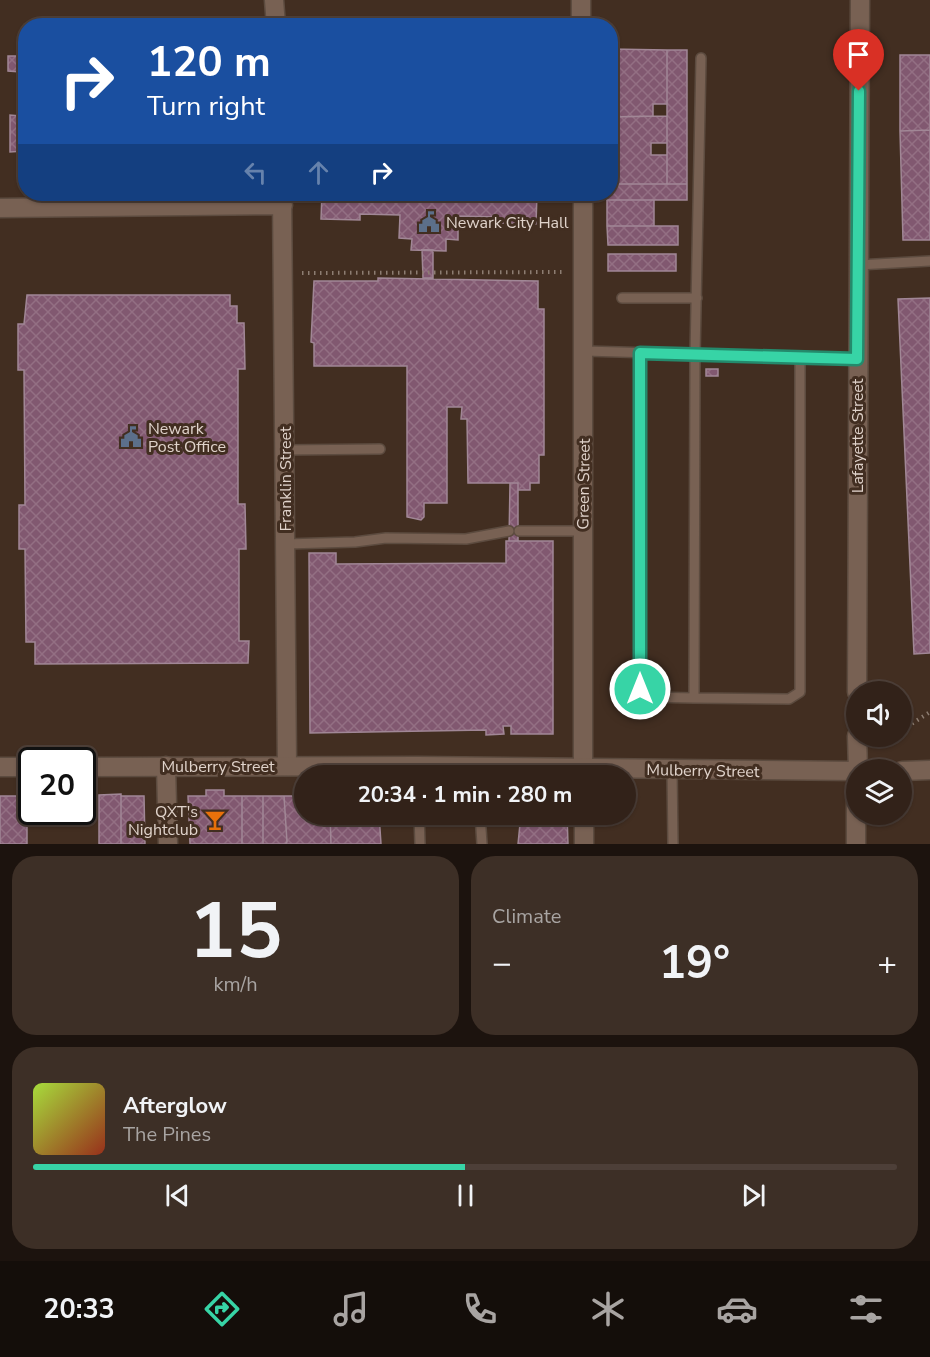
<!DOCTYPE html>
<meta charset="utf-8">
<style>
body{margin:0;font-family:"Nunito Sans",sans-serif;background:#3d2f26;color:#f1f3f6;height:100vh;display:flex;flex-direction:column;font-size:22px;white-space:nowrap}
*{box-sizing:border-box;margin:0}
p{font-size:20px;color:#a8a4a2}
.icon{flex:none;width:33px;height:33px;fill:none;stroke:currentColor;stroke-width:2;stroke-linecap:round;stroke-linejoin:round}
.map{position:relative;height:844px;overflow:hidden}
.side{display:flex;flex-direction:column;gap:12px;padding:12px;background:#1c130e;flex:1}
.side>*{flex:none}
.guide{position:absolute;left:18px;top:18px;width:600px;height:183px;border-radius:24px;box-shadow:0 2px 4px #0004,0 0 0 2px #4d3f38;background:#1a4fa0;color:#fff;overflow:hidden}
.buttons{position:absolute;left:846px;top:681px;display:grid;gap:12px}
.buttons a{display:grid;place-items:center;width:66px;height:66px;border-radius:50%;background:#322219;box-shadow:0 2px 4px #0004,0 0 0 2px #4d3f38;font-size:30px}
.speed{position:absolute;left:18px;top:747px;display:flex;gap:12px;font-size:30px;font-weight:700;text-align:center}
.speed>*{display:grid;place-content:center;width:78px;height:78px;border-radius:50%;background:#322219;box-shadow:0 2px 4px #0004,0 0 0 2px #4d3f38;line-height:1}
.speed .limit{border:3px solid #111;border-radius:9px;background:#fff;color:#111}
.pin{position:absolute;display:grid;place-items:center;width:51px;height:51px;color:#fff;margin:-62px -26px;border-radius:50% 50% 50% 0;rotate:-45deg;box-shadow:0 0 6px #0007}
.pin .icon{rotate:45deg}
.me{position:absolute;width:66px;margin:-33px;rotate:0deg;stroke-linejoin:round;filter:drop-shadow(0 0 4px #0008)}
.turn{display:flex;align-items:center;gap:21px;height:126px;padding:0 30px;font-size:27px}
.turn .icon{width:78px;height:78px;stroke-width:2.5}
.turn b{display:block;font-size:42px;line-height:51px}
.lanes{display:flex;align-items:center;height:57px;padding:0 30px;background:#0003;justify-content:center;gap:30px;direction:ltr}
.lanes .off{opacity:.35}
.big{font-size:45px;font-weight:700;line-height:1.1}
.side .widget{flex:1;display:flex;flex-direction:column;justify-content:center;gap:9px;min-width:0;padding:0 21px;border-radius:24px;background:#3d2f26}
.side .dial{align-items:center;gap:0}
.dial b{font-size:78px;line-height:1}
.song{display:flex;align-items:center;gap:18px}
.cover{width:72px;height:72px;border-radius:9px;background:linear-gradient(135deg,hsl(80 70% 55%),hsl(10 70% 35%))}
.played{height:6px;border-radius:3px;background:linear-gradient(90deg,#37d4a6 50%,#4d3f38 50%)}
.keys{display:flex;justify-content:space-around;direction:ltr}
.heat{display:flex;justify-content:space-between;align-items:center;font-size:33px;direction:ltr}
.side .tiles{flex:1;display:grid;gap:12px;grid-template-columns:1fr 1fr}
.widget:last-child{grid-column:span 2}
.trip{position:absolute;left:294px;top:765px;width:342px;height:60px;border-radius:30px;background:#322219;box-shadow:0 2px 4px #0004,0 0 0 2px #4d3f38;font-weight:700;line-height:60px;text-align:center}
.menu{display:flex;height:96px;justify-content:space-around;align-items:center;background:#140e0a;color:#a8a4a2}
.menu .icon{width:42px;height:42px}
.menu .on{color:#37d4a6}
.menu b{font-size:27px;color:#f1f3f6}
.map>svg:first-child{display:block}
</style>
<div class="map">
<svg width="930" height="844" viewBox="0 0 930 844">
<defs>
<pattern id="building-cross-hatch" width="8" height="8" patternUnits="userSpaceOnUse" patternTransform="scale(1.5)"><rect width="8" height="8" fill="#815870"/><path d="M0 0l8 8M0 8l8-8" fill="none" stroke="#936f83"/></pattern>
</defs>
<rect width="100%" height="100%" fill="#422e21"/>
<!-- building -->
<path fill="url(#building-cross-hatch)" stroke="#a18796" stroke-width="1.5" d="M 610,49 L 667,50 L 667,104 L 653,104 L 653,116 L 610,117 Z
M 667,50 L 687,50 L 687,184 L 667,184 Z
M 900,55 L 930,55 L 930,130 L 900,131 Z
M 8,56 L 26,56 L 26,169 L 24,151 L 10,152 L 10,115 L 21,116 L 21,72 L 8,71 Z
M 667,116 L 667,143 L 651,143 L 651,155 L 667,155 L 667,184 L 610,184 L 610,117 Z
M 930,130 L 930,240 L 903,240 L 900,131 Z
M 610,184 L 687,184 L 687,200 L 607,200 Z
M 322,194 L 537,194 L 536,224 L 496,223 L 496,217 L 458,216 L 458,240 L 446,239 L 446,251 L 411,250 L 412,239 L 399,238 L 400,215 L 360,214 L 360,220 L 321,219 Z
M 607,200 L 654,200 L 654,226 L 607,226 Z
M 607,226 L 678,226 L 678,245 L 608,245 Z
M 422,250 L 433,250 L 433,278 L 423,278 Z
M 608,254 L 676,254 L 676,271 L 608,271 Z
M 378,278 L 538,281 L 538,309 L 544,309 L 544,455 L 539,455 L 539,483 L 530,483 L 530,490 L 518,490 L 518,483 L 468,483 L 467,419 L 461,419 L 462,407 L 447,407 L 447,503 L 424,503 L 424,517 L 421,520 L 407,517 L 407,366 L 314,366 L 314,343 L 311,342 L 314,281 L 378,281 Z
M 27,295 L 230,295 L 230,306 L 237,306 L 237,323 L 244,323 L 245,369 L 238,369 L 238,504 L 245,504 L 246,549 L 239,549 L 239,641 L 249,641 L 248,663 L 35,664 L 35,642 L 26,642 L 25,549 L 19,549 L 19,505 L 25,505 L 24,370 L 18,370 L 18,324 L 24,324 Z
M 930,298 L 930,653 L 914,654 L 898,299 Z
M 706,369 L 718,369 L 718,376 L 706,376 Z
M 510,483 L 518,483 L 518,541 L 509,541 Z
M 506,541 L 553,541 L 553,734 L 511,734 L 511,726 L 503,726 L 504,734 L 486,735 L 486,730 L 310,733 L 309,553 L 336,553 L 336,564 L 506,563 Z
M 206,790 L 224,790 L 224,796 L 242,796 L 242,844 L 190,844 L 188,796 L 206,796 Z
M 121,794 L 121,844 L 99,844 L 99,795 Z
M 0,796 L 32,796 L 31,824 L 27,824 L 27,844 L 0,844 Z
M 121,796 L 144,796 L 145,844 L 121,844 Z
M 242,796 L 263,796 L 263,844 L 242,844 Z
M 263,796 L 284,796 L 287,842 L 285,844 L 263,844 Z
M 284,796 L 304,796 L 304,814 L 330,814 L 331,844 L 285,844 L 287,842 Z
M 330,814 L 379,814 L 381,844 L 331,844 Z
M 521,814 L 567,814 L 568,844 L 518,844 Z"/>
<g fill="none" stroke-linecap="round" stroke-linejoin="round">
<defs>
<path id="lane" d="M 701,58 L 695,356 L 694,698 L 789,699 L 800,692 L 800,359
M 858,265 L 930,261
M 622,298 L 697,298
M 585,351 L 857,359
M 640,353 L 640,689 L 648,697 L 694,698
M 285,450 L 380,449
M 519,531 L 582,531
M 286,544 L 355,542 L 386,538 L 466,539 L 509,531
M 672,770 L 673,844
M 419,814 L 420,844
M 480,814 L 482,844"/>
<path id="street" d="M 274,0 L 276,26
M 581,0 L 581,26
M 282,194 L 287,765
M 583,194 L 583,776
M 0,208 L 283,205
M 166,766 L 168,844
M 584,814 L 584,844"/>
<path id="secondary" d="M 857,692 L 860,0
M 857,736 L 858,770
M 0,767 L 32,767
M 82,767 L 418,766 L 856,771
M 902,771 L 930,770
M 856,844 L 856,795"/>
</defs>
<!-- lane casing -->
<use href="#lane" stroke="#5c4b3f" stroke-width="12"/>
<!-- street casing -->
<use href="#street" stroke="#5c4b3f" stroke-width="21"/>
<!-- secondary casing -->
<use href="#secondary" stroke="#5c4b3f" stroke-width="21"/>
<!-- path -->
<path stroke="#8d7d72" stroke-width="4" stroke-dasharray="1.5 4.5" stroke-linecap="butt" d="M 302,273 L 566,272
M 902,730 L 930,712"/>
<!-- lane -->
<use href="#lane" stroke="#786153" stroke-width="9"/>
<!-- street -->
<use href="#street" stroke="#786153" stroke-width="18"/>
<!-- secondary -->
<use href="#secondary" stroke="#786153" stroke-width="18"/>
</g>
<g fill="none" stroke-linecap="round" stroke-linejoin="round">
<defs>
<path id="route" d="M 640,689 L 640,353 L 857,359 L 859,91"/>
</defs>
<!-- route casing -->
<use href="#route" stroke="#248a6c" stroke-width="15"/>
<!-- route -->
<use href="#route" stroke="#37d4a6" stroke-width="10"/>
</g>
<!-- icons -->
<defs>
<symbol id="civic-bare" viewBox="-9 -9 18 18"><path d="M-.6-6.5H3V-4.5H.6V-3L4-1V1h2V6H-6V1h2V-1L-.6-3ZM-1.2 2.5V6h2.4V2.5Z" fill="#5c6f8a" stroke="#422e21" stroke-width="2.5" paint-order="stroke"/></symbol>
<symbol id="bar-bare" viewBox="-9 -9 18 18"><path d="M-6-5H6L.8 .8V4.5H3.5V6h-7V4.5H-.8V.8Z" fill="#e8710a" stroke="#422e21" stroke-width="2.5" paint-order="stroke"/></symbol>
</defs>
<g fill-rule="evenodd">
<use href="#civic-bare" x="414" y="207" width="30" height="30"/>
<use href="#civic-bare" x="116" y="422" width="30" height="30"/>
<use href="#bar-bare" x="200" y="805" width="30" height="30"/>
</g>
<g text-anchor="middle" stroke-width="6" stroke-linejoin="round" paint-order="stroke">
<!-- poi labels -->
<g font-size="16" fill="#e0d3cb" stroke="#422e21" text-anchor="start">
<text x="446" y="228">Newark City Hall</text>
<text x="148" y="434">Newark<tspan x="148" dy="18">Post Office</tspan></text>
<text x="198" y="817" text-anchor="end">QXT's<tspan x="198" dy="18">Nightclub</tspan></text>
</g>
<!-- street labels -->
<g font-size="16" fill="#e0d3cb" stroke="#422e21">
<text transform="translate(857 436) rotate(-90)" y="6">Lafayette Street</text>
<text transform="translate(285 479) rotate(-90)" y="6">Franklin Street</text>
<text transform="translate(583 484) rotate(-89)" y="6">Green Street</text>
<text x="218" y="772">Mulberry Street</text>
<text transform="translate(703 770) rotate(1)" y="6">Mulberry Street</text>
</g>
</g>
</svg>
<div class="buttons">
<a><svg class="icon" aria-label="sound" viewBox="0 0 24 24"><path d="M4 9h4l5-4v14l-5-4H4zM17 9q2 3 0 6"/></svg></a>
<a><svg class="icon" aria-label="layers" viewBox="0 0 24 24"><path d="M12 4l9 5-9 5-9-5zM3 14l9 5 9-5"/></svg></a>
</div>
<div class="speed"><div class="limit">20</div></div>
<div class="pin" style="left:859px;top:91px;background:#d93025"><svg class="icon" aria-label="arrive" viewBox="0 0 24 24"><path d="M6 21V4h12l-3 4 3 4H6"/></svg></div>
<svg class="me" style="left:640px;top:689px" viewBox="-20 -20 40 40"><circle r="17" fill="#37d4a6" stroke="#fff" stroke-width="3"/><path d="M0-11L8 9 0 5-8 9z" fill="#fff"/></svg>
<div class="trip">20:34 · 1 min · 280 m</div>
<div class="guide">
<div class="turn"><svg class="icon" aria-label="right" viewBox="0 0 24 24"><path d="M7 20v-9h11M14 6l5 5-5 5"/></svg><div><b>120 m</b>Turn right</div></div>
<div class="lanes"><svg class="icon off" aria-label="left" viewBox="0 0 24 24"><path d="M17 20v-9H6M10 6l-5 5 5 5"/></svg><svg class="icon off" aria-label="ahead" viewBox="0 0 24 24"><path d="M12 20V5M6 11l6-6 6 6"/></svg><svg class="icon" aria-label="right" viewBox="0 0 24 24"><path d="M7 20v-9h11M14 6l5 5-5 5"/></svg></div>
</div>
</div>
<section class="side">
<div class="tiles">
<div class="widget dial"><b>15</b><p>km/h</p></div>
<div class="widget"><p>Climate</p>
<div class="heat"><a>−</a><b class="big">19°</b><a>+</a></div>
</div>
<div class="widget">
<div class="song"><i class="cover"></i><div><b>Afterglow</b><p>The Pines</p></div></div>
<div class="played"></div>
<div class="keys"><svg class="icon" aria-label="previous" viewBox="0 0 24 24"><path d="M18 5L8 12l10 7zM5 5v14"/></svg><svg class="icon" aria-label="pause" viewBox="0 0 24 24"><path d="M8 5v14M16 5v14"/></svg><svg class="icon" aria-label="next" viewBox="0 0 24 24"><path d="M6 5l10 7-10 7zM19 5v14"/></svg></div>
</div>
</div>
</section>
<nav class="menu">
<b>20:33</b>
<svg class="icon on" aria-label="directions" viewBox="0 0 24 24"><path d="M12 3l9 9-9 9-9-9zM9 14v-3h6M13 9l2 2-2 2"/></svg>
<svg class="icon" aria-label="music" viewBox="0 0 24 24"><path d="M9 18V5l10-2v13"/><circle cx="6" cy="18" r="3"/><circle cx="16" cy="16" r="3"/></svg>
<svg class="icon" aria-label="phone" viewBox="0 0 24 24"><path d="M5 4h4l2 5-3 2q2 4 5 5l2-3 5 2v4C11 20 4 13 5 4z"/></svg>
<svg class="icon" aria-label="climate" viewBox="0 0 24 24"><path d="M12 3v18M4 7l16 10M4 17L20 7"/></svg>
<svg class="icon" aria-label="car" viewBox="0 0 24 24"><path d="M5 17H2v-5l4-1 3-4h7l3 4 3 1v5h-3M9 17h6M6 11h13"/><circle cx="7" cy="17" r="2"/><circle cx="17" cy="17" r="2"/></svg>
<svg class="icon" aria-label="filters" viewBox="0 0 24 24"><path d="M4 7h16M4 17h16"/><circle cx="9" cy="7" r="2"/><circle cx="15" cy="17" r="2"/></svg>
</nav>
